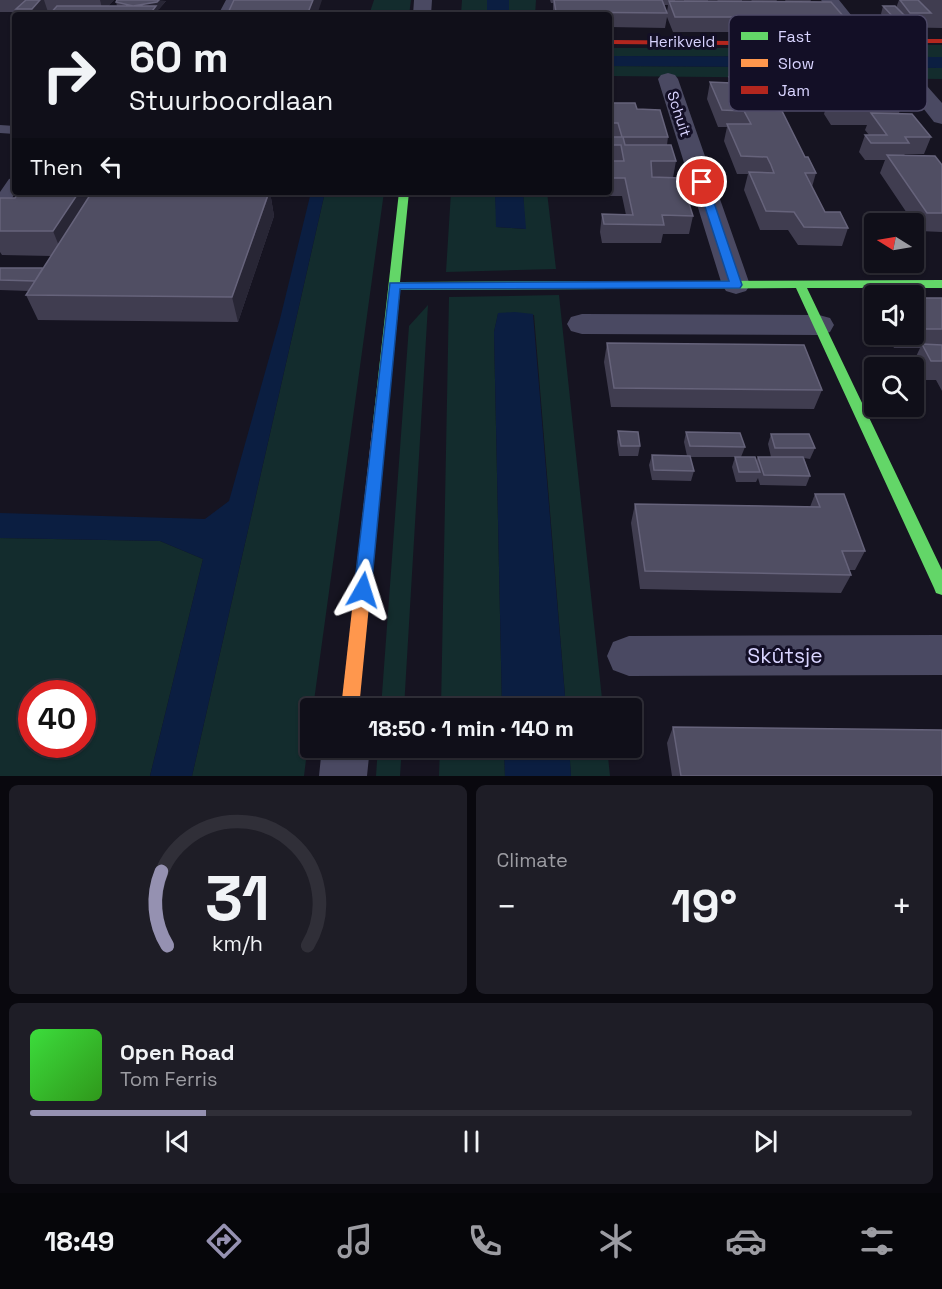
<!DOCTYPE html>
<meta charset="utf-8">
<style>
body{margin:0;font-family:"Space Grotesk",sans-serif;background:#1e1d26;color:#f1f3f6;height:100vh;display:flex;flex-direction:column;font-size:22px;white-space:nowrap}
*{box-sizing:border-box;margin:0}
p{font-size:20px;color:#9c9ca2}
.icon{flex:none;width:33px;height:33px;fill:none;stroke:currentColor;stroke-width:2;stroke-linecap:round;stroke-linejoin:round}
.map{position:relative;height:776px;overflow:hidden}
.sheet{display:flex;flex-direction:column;gap:9px;padding:9px;background:#09080e;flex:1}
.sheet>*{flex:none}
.guide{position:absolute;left:12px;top:12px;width:600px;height:183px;border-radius:6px;box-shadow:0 2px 4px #0004,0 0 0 2px #302f38;background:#100f19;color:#f1f3f6;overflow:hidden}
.needle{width:39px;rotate:281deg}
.fabs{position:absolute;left:864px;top:213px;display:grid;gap:12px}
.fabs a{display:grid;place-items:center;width:60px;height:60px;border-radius:6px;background:#100f19;box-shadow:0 2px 4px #0004,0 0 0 2px #302f38;font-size:30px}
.speed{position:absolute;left:18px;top:680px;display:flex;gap:12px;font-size:30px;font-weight:700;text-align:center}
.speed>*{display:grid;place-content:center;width:78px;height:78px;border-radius:50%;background:#100f19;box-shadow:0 2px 4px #0004,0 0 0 2px #302f38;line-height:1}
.speed .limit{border:9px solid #d22;background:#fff;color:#111}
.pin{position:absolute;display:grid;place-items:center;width:51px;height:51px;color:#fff;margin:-26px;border:3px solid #fff;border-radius:50%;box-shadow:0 2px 6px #0007}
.me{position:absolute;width:66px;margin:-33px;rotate:6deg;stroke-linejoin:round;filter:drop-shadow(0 0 4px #0008)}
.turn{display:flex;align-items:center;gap:21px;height:126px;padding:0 18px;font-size:27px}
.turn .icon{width:78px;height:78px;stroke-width:2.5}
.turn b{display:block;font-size:42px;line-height:51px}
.then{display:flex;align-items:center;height:57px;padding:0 18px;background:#0003;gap:12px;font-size:22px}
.big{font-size:45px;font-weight:700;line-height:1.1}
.sheet .card{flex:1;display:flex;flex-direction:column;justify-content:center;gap:9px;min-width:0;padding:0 21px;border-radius:9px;background:#1e1d26}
.sheet .dial{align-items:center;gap:0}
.dial svg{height:156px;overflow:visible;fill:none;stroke:#302f38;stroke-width:7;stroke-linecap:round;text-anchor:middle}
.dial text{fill:#f1f3f6;stroke:none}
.song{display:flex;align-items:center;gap:18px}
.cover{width:72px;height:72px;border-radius:9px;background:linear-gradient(135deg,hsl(120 70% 55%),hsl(110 70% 35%))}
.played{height:6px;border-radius:3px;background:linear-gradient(90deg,#9591b1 20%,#302f38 20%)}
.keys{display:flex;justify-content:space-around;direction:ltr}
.heat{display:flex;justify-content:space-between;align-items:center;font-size:33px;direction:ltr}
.sheet .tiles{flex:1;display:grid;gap:9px;grid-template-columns:1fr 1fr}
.card:last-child{grid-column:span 2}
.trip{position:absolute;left:300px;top:698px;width:342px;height:60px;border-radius:6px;background:#100f19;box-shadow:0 2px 4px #0004,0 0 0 2px #302f38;font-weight:700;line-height:60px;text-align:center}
.tabs{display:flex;height:96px;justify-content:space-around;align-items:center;background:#06060a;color:#9c9ca2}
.tabs .icon{width:42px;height:42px}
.tabs .active{color:#9591b1}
.tabs b{font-size:27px;color:#f1f3f6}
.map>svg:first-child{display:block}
</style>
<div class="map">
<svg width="942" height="776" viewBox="0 0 942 776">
<rect width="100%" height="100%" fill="#161421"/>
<!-- green -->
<path fill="#132c2d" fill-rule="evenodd" d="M 374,0 L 411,0 L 409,15 L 369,15 Z
M 462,0 L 487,0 L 487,15 L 461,15 Z
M 509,0 L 536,0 L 535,15 L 509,15 Z
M 878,45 L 942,45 L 942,57 L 609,56 L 609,48 L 874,48 Z
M 609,66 L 942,68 L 942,79 L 609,76 Z
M 325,192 L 384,192 L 313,708 L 310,708 L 310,727 L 304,776 L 192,776 Z
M 451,192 L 495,192 L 497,227 L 525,229 L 523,192 L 547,192 L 556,269 L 446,272 Z
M 559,295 L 603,708 L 566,708 L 534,315 L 498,314 L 494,332 L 502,708 L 441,708 L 449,297 Z
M 428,305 L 404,708 L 381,708 L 409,326 Z
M 0,538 L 160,541 L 203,559 L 150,776 L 0,776 ZM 32,693 L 82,693 L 82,744 L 32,744 Z
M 378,747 L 402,747 L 400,776 L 376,776 Z
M 440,747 L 504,747 L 505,776 L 439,776 Z
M 569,747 L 607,747 L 610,776 L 571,776 Z"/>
<!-- water -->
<path fill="#0b1e41" d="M 487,0 L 509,0 L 509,15 L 487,15 Z
M 609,56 L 942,57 L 942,68 L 609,66 Z
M 311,192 L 325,192 L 192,776 L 150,776 L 203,559 L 160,541 L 0,538 L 0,513 L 205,519 L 229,501 L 280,319 Z
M 495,192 L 523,192 L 526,229 L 496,227 Z
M 515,312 L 533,314 L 566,708 L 502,708 L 494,332 L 498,313 Z
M 504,747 L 569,747 L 571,776 L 505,776 Z"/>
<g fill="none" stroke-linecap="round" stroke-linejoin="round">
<!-- lane -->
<path fill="#4a4962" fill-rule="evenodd" d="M 226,0 L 236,0 L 230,15 L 218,15 Z
M 0,125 L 15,126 L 15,134 L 0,133 Z
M 15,177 L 16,192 L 6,207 L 0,209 L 0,192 L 9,179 Z"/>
<!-- street -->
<path fill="#4a4962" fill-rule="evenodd" d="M 414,0 L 432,0 L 431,15 L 413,15 Z
M 821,0 L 839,0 L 872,41 L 870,45 L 856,45 Z
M 668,73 L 675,75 L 678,79 L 750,285 L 746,291 L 736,294 L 726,291 L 722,285 L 658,79 L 661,75 Z
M 912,75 L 919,77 L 942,103 L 942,124 L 934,122 L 902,81 L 905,77 Z
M 582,314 L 819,315 L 830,318 L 834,325 L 830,332 L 819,335 L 582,334 L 571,331 L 567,324 L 571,317 Z
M 942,635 L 942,675 L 629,676 L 613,670 L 607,656 L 613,642 L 629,636 Z
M 322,747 L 370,747 L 367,776 L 319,776 Z"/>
<!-- fast -->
<path fill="#63d668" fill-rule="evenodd" d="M 399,192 L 409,192 L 400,282 L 942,280 L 942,288 L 807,288 L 942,570 L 942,595 L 936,593 L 934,588 L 796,288 L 400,290 L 387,422 L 385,426 L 375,426 L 373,422 Z"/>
<!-- slow -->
<path fill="#ff974d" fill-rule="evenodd" d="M 380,417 L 385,418 L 387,422 L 359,708 L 341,708 L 373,422 L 375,418 Z"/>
<!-- jam -->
<path fill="#b3261e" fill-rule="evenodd" d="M 863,39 L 942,39 L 942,43 L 863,43 L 848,46 L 609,44 L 609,40 L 848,42 Z"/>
</g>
<!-- wall -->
<path fill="#403d50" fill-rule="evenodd" d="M 0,0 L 114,0 L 108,6 L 117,6 L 116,2 L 166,1 L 159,9 L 157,10 L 157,13 L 48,12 L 45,15 L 18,15 L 17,12 L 0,12 Z
M 550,0 L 675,0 L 675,1 L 684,1 L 684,0 L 708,0 L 708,1 L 718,1 L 717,0 L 742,0 L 742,1 L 752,1 L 751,0 L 777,0 L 776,2 L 786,2 L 785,0 L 811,0 L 810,2 L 844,17 L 839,32 L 673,32 L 667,17 L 665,28 L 609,27 L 609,15 L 553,15 L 553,3 L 551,3 ZM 664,5 L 668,5 L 667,12 Z
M 899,0 L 942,0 L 942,28 L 893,27 L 881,14 L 883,6 L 896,8 Z
M 729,77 L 770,83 L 766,99 L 772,110 L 816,173 L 812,187 L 825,212 L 848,228 L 842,246 L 798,245 L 788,230 L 760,230 L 744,190 L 748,174 L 737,174 L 724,141 L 727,127 L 718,127 L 707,99 L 710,82 L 728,82 Z
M 837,87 L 903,102 L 899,113 L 931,137 L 924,154 L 905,154 L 904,155 L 942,165 L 942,232 L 919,231 L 880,173 L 885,160 L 865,160 L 859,152 L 865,135 L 869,135 L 865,130 L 867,125 L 831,125 L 824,114 L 829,97 L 834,97 Z
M 609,95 L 611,103 L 637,109 L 668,137 L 667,145 L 676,161 L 673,178 L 693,216 L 689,234 L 663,234 L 661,243 L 602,243 L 600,232 L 602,214 L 626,215 L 622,196 L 594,196 L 593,192 L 609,192 Z
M 270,192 L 274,216 L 238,322 L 38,320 L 26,295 L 29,291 L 0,290 L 0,268 L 43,268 L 51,256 L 2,255 L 0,252 L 0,198 Z
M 914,298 L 942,298 L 942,391 L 936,380 L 921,380 L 913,363 L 920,348 L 894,348 L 887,334 L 914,334 Z
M 607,343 L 822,390 L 814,409 L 611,407 L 604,362 Z
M 618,431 L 640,446 L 638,456 L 619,456 L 617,442 Z
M 686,432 L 745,447 L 741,457 L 756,461 L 758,457 L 771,457 L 768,444 L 771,434 L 815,448 L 810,459 L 804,458 L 810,476 L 806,486 L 760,485 L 758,478 L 756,482 L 736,482 L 732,467 L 735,457 L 690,457 L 694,471 L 691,481 L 652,480 L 649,465 L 652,455 L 687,456 L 684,442 Z
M 815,494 L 865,551 L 855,570 L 849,570 L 851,575 L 841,593 L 640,589 L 631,523 L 635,504 L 810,507 Z
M 673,727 L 942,776 L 672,776 L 667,743 Z"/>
<!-- shaded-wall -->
<path fill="#282635" d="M 40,0 L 44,0 L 48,12 L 45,15 L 34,15 L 32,9 Z
M 100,0 L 114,0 L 103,12 Z
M 159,0 L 166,1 L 159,9 L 157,10 L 158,15 L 149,15 L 133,6 Z
M 313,0 L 322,0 L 317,15 L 307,15 Z
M 79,192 L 97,192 L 63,256 L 53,231 Z
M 270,192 L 274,216 L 238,322 L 232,297 Z"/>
<!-- building -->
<path fill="#504e63" stroke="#66637b" stroke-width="1.5" d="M 26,0 L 40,0 L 32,9 L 16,9 Z
M 117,0 L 159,0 L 157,2 L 133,6 L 116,2 Z
M 234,0 L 313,0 L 307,15 L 227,15 Z
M 554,0 L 662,0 L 667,13 L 556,12 Z
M 900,0 L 918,0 L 931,13 L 910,13 Z
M 669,1 L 831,2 L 844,17 L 675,17 Z
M 57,6 L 156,6 L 149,15 L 49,15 Z
M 883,6 L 895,6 L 908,19 L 895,19 Z
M 157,13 L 187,13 L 186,15 L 156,15 Z
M 729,77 L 766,77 L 770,83 L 757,83 L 772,110 L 782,111 L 805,157 L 808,157 L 816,173 L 805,173 L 825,212 L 840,212 L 848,228 L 804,227 L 794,212 L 766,211 L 749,172 L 774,173 L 771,165 L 767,157 L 741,156 L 727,124 L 751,124 L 744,111 L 722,110 L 710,82 L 732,83 Z
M 609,95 L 610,95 L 611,103 L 635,103 L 637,109 L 660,110 L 668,137 L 622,137 L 618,123 L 609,123 Z
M 871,113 L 912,114 L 931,137 L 905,137 L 909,143 L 871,143 L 865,135 L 887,135 Z
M 609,137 L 623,137 L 625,145 L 671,145 L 676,161 L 651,161 L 652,177 L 681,178 L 693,216 L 662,215 L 664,225 L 604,224 L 602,214 L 633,215 L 625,178 L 609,178 L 609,169 L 611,169 L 610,161 L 624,161 L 621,145 L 609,145 Z
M 887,155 L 935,156 L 942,165 L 942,213 L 927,213 Z
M 19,192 L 79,192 L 53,231 L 0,231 L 0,198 L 15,198 Z
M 92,192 L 269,192 L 232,297 L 26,295 Z
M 0,268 L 43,268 L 35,281 L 0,280 Z
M 914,298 L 942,298 L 942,329 L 914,329 Z
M 607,343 L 804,345 L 822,390 L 614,388 Z
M 922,344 L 942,345 L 942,361 L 931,361 Z
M 618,431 L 638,432 L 640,446 L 621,446 Z
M 686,432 L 740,433 L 745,447 L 690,446 Z
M 771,434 L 809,434 L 815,448 L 775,448 Z
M 652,455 L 690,456 L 694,471 L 654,470 Z
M 735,457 L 755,457 L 760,472 L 739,472 Z
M 758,457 L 803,457 L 810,476 L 764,475 Z
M 815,494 L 844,494 L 865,551 L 842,551 L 851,575 L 645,571 L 635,504 L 820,507 Z
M 673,727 L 942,730 L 942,776 L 681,776 Z"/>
<!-- route -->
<path fill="#1a73e8" stroke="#114b97" stroke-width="1.5" d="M 698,180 L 707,182 L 742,285 L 740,288 L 400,289 L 371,590 L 369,595 L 363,597 L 357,595 L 354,590 L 390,283 L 729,281 L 697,182 Z"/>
<g text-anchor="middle" stroke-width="6" stroke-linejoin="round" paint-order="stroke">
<!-- far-street labels -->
<g font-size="15" fill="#d9d4ff" stroke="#130f26">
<text x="682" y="47">Herikveld</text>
<text transform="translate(679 114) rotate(72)" y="5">Schuit</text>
</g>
<!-- near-street labels -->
<g font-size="21" fill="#d9d4ff" stroke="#130f26">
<text x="785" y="663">Skûtsje</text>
</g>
</g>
<!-- legend -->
<rect x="729" y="15" width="198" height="96" rx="9" fill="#130f26" stroke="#4e4a67" stroke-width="1.5"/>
<rect x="741" y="32" width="27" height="8" fill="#63d668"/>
<rect x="741" y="59" width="27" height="8" fill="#ff974d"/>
<rect x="741" y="86" width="27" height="8" fill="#b3261e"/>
<g font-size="16" fill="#d9d4ff">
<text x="778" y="42">Fast</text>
<text x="778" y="69">Slow</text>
<text x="778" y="96">Jam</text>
</g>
</svg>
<div class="fabs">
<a><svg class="needle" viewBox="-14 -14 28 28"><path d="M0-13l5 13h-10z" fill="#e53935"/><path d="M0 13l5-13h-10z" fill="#9c9ca2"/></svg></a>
<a><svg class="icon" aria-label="sound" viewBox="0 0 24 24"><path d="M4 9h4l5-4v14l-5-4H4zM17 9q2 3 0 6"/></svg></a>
<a><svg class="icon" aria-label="search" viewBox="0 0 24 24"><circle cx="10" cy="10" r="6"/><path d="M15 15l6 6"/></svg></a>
</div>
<div class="speed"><div class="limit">40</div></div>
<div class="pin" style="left:702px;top:182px;background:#d93025"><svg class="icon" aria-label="arrive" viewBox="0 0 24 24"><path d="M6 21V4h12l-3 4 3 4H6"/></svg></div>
<svg class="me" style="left:363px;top:590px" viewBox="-20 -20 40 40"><path d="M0-17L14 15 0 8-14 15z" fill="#1a73e8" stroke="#fff" stroke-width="4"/></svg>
<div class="trip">18:50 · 1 min · 140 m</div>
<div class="guide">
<div class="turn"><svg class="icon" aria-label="right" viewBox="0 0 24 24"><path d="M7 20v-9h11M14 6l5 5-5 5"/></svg><div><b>60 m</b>Stuurboordlaan</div></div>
<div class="then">Then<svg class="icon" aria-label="left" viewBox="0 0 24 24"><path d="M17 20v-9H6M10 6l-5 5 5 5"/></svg></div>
</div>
</div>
<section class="sheet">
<div class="tiles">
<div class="card dial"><svg viewBox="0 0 100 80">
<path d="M14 69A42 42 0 1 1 86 69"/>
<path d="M14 69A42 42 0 0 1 11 31" stroke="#9591b1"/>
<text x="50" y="56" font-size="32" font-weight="700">31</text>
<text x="50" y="72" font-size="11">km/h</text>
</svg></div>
<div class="card"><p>Climate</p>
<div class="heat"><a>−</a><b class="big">19°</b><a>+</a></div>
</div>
<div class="card">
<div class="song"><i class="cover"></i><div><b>Open Road</b><p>Tom Ferris</p></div></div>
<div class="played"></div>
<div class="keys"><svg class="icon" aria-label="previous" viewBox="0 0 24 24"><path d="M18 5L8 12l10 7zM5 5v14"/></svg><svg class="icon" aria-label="pause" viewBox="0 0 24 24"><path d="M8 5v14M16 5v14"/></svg><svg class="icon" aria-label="next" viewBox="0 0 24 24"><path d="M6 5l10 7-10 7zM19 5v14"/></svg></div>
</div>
</div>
</section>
<nav class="tabs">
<b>18:49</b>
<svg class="icon active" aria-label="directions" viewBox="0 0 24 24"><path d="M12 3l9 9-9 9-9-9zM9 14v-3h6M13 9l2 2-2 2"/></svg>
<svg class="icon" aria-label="music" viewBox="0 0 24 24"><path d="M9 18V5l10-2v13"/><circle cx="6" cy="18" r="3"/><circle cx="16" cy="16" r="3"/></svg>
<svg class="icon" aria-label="phone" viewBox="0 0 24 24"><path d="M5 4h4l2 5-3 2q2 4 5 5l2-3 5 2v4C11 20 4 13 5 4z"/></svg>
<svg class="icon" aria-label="climate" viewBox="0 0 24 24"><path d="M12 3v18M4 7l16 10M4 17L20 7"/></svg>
<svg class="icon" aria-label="car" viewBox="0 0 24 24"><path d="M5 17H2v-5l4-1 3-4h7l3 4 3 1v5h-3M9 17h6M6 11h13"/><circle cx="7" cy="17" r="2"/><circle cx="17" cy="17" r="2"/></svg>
<svg class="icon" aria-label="filters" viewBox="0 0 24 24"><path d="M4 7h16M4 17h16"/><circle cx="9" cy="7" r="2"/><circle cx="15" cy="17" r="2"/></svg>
</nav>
